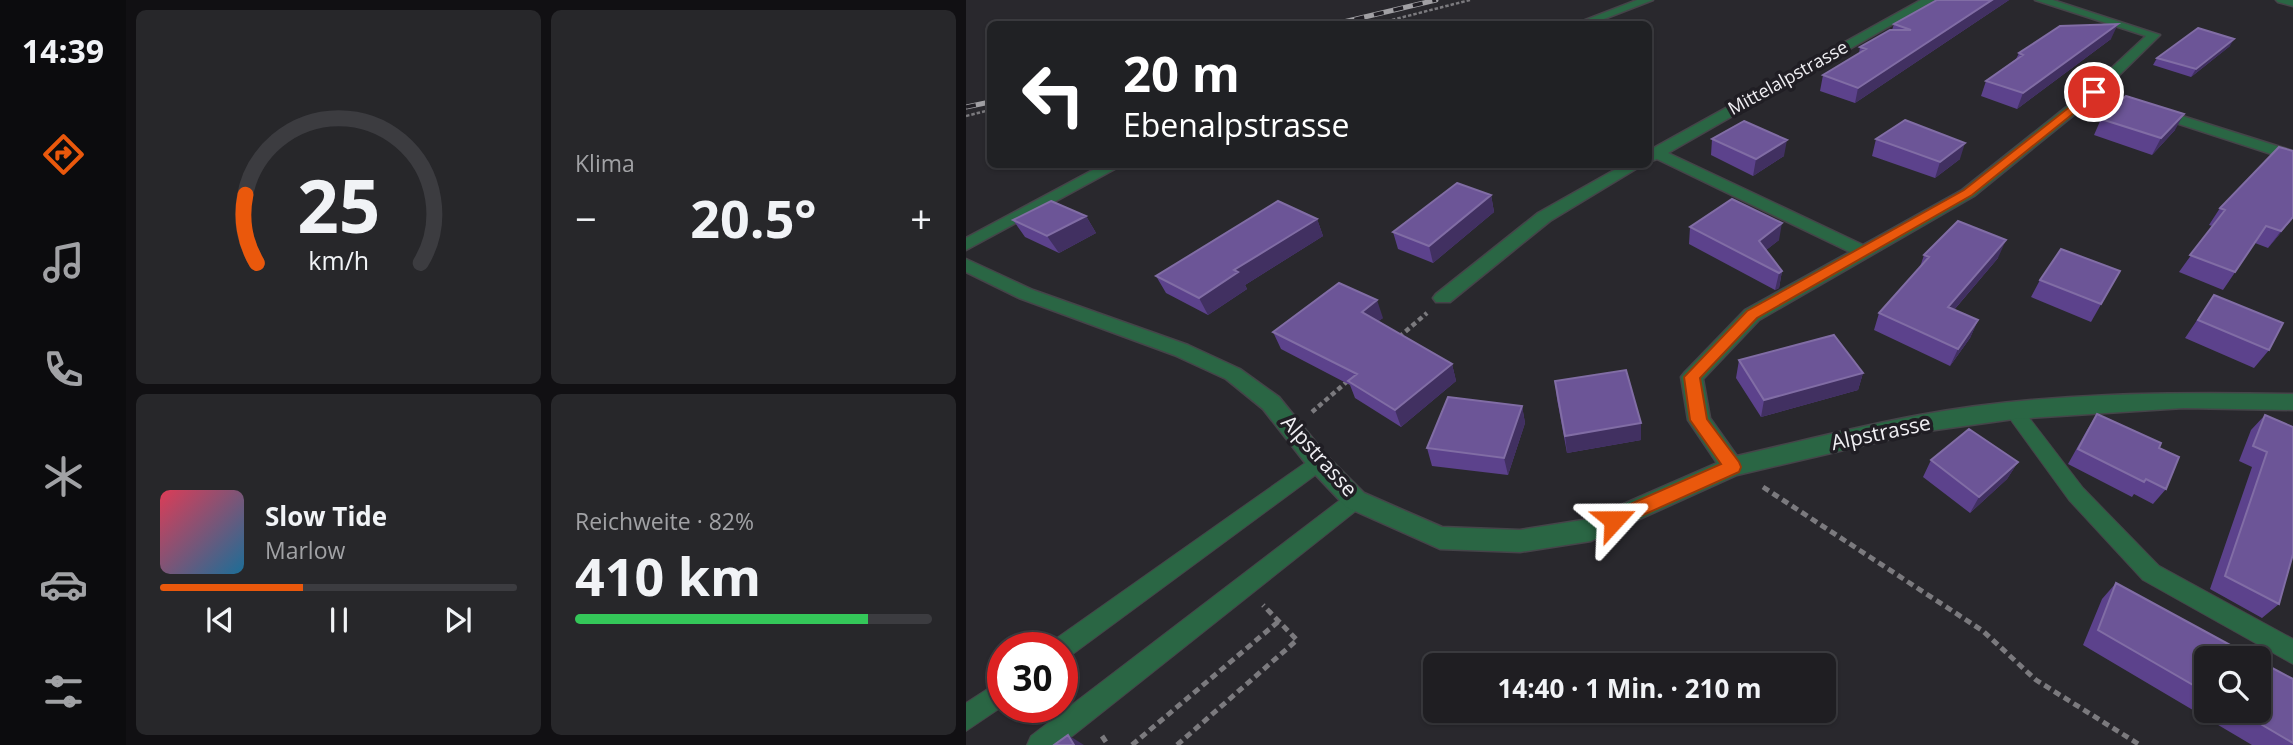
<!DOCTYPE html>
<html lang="de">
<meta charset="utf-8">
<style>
body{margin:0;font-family:"Open Sans",sans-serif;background:#27272a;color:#f1f3f6;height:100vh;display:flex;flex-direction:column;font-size:26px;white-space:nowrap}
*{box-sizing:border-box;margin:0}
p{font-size:23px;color:#a1a2a5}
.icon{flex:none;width:38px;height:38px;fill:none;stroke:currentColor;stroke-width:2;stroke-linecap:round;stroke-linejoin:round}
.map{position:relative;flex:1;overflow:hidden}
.panel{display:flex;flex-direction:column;gap:10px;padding:10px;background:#111013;width:840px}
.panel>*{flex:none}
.banner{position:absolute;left:21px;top:21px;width:665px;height:147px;border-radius:10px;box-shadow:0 2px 5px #0004,0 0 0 2px #3c3c40;background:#202124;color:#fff;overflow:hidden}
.tools{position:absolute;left:1228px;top:646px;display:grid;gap:14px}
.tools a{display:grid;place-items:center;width:77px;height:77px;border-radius:10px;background:#1f1e22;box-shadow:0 2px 5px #0004,0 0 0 2px #3c3c40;font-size:35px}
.speed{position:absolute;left:21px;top:632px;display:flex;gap:14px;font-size:35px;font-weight:700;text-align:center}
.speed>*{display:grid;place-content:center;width:91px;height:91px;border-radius:50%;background:#1f1e22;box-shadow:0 2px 5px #0004,0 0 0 2px #3c3c40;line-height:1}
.speed .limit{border:10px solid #d22;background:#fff;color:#111}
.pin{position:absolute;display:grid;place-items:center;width:60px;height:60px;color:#fff;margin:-30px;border:4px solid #fff;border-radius:50%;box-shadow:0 2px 7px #0007}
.me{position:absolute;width:77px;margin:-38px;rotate:66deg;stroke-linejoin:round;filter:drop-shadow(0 0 5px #0008)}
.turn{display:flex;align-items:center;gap:24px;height:147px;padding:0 21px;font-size:32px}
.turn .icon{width:91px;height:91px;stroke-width:2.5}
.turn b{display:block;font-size:49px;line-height:60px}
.big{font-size:52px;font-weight:700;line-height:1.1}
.panel .card{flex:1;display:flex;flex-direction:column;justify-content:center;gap:10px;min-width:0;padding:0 24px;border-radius:10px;background:#27272a}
.panel .dial{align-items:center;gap:0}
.dial svg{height:182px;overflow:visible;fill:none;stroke:#3c3c40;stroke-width:7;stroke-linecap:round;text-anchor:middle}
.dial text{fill:#f1f3f6;stroke:none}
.song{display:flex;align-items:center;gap:21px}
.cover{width:84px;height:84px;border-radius:10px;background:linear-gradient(135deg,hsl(350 70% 55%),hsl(200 70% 35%))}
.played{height:7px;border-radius:4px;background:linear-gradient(90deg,#ea580c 40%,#3c3c40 40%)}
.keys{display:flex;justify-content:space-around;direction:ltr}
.heat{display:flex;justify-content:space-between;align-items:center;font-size:38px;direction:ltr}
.charge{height:10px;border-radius:5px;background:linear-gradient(90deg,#34c759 82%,#3c3c40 0)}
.panel .tiles{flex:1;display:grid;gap:10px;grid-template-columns:repeat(2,1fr)}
.trip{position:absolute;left:457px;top:653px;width:413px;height:70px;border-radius:10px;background:#1f1e22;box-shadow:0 2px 5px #0004,0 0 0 2px #3c3c40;font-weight:700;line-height:70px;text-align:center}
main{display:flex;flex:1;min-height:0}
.tabs{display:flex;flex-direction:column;width:126px;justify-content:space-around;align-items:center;background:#0c0c0e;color:#a1a2a5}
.tabs .icon{width:49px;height:49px}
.tabs .selected{color:#ea580c}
.tabs b{font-size:32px;color:#f1f3f6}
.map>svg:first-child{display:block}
</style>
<main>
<nav class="tabs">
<b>14:39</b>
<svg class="icon selected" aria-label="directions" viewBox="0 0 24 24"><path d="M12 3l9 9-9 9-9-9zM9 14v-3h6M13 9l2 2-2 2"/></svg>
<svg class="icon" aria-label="music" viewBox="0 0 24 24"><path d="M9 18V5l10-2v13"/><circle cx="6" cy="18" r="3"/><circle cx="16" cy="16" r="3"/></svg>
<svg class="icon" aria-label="phone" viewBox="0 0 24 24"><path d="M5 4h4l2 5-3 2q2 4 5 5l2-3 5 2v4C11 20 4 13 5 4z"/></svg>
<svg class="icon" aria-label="climate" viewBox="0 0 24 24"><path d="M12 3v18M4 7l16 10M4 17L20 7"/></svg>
<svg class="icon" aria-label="car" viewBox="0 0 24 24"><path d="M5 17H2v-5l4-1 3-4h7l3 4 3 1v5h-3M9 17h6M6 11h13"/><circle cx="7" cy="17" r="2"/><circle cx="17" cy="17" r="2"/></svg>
<svg class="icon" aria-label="filters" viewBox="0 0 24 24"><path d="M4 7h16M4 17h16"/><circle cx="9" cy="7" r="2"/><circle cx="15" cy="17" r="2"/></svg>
</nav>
<section class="panel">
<div class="tiles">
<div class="card dial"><svg viewBox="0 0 100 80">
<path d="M14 69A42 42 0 1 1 86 69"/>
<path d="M14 69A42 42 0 0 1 9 39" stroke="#ea580c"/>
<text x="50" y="56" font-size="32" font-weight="700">25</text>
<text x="50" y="72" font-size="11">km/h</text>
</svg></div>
<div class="card"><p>Klima</p>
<div class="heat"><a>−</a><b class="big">20.5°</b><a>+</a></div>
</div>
<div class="card">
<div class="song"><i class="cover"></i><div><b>Slow Tide</b><p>Marlow</p></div></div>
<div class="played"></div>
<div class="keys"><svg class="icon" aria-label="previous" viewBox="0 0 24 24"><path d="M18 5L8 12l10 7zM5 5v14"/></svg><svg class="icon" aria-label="pause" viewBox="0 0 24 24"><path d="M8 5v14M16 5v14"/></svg><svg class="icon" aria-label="next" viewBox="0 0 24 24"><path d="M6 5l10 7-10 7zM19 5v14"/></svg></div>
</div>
<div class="card"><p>Reichweite · 82%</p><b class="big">410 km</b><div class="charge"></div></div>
</div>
</section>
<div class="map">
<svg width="1327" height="745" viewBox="0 0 1327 745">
<rect width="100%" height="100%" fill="#29282d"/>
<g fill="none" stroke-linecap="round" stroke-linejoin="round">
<defs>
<path id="lane" d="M 1048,404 L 1054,406 L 1117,488 L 1193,566 L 1327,639 L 1327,664 L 1177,580 L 1103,500 L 1042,416 L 1039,411 L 1042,406 Z
M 352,454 L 359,456 L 362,462 L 359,468 L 104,656 L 96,659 L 96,648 L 84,648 L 88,640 Z
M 389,491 L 396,494 L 399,500 L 396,506 L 95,745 L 61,745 L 65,736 L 382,494 Z
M 37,679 L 37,706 L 0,731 L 0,703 Z"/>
<path id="street" d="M 671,0 L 687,0 L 625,24 L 609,24 Z
M 955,0 L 969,0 L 702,153 L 897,245 L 996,190 L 1123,89 L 1180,36 L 1069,0 L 1087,0 L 1194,35 L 1137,91 L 1327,151 L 1327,161 L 1130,97 L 1008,196 L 793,320 L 737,379 L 744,418 L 771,456 C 832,442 893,426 954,415 C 1076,392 1204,392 1327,394 L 1327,410 L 1218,408 L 1048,419 L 955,432 L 771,475 L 625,541 L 554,552 L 474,549 L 380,507 L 344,469 L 297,409 L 260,379 L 208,355 L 53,298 L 0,272 L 0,259 L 67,290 L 222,345 L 274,369 L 313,397 L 360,455 L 398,493 L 476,527 L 554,530 L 623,519 L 751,463 L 722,420 L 715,377 L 719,372 L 779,310 L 884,252 L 691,159 L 682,162 L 682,151 Z
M 1310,0 L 1327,0 L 1327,6 L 1312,2 Z
M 138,164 L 158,164 L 0,250 L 0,238 Z
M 659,164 L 678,164 L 584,221 L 484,302 L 470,302 L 467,298 L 470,294 L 572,213 Z"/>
</defs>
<!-- lane casing -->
<use href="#lane" stroke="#454449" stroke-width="2"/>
<!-- street casing -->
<use href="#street" stroke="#454449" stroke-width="3"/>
<!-- path-far2 -->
<path stroke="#7b7a7e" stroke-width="2.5" stroke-dasharray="3.5 2" stroke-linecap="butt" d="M 410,24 L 504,0
M 0,116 L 24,110"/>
<!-- path-far1 -->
<path stroke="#7b7a7e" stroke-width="4.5" stroke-dasharray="5 3.5" stroke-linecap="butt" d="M 433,337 L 461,313
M 346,412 L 384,379"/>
<!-- path -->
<path stroke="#7b7a7e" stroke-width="5" stroke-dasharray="7 4.5" stroke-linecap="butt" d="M 797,487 L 1017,631 L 1070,680 L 1174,745
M 136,736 L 142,745
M 166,745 L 313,621
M 211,745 L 331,640 L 297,605"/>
<!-- lane -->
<use href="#lane" fill="#2a6644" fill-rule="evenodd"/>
<!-- street -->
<use href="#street" fill="#2a6644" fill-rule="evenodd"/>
<defs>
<path id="rail" d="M 369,24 L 470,0
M 0,107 L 24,102"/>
</defs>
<!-- rail casing -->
<use href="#rail" stroke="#a1a0a4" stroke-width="5"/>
<!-- rail -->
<use href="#rail" stroke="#201e24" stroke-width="3.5" stroke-dasharray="10" stroke-linecap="butt"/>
</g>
<!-- wall -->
<path fill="#5c428c" d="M 971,0 L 1043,0 L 889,103 L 854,91 L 857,75 L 893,53 L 894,47 L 926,30 L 928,24 Z
M 1145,39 L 1051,109 L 1015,96 L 1020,81 L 1050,59 L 1053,53 Z
M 1264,46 L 1225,77 L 1187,65 L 1191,58 Z
M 1135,119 L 1209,130 L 1186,155 L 1128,135 Z
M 746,139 L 818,156 L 787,176 L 745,155 Z
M 910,139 L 994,159 L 969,178 L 906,156 Z
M 1327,151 L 1327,218 L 1302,248 L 1289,243 L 1257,290 L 1213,272 L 1246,226 L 1243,225 L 1254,208 Z
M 525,195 L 528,212 L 467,263 L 432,249 L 427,232 Z
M 120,216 L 130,233 L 93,253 L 59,237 L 47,220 Z
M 351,219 L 357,236 L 279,285 L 281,289 L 242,315 L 200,293 L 190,276 Z
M 724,227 L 813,240 L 800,250 L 816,271 L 813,288 L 809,290 L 723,244 Z
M 958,255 L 1032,258 L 988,310 L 1012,320 L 1004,338 L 984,366 L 908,330 L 913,313 L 954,267 Z
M 1154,271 L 1125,322 L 1065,297 L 1074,280 Z
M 1248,295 L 1303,350 L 1288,368 L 1219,338 Z
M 417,318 L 412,321 L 486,364 L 490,381 L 435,427 L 389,398 L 384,385 L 315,349 L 307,332 Z
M 773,360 L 897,373 L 892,390 L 795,417 L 770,378 Z
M 589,381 L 675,440 L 601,453 L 591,399 Z
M 556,406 L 559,423 L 542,475 L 466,466 L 461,448 Z
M 1131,414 L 1193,448 L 1200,489 L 1187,504 L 1168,494 L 1166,497 L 1102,464 L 1121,430 Z
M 1299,415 L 1313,604 L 1296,618 L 1244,589 L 1286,467 L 1273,461 L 1285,430 Z
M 965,460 L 1052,462 L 1041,479 L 1004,513 L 957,477 Z
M 1150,583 L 1241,658 L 1241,710 L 1293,710 L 1327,679 L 1327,745 L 1286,745 L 1117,645 L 1136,599 Z"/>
<!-- shaded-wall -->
<path fill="#413061" d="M 1026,0 L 1043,0 L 889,103 L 892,88 Z
M 1152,24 L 1145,39 L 1051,109 L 1057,93 Z
M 1268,39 L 1264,46 L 1225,77 L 1230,69 Z
M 1218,114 L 1209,130 L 1186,155 L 1195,138 Z
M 821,140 L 818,156 L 787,176 L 790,159 Z
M 999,143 L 994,159 L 969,178 L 974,162 Z
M 525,195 L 528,212 L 467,263 L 463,246 Z
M 120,216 L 130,233 L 93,253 L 81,236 Z
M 1327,217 L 1327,218 L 1302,248 L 1315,231 Z
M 351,219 L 357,236 L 279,285 L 281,289 L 242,315 L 233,298 L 268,270 Z
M 816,223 L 813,240 L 790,258 L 793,241 Z
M 1040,240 L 1032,258 L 975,325 L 982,307 Z
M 816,271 L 813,288 L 809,290 L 813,273 Z
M 411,300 L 417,318 L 402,329 L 396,312 Z
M 1012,320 L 1004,338 L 984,366 L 992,349 Z
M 486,364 L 490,381 L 435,427 L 429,410 Z
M 897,373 L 892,390 L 795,417 L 798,400 Z
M 556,406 L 559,423 L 542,475 L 538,458 Z
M 675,423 L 675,440 L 601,453 L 599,436 Z
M 1052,462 L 1041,479 L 1004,513 L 1013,497 Z
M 102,735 L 118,745 L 108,745 Z"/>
<!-- building -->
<path fill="#6c5597" stroke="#816da5" stroke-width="2" d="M 971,0 L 1026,0 L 892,88 L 857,75 L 900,49 L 894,47 L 924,30 L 945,30 L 928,24 Z
M 1152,24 L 1057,93 L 1020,81 L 1057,55 L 1053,53 L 1094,26 Z
M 1232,28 L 1268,39 L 1230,69 L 1191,58 Z
M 1160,96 L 1218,114 L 1195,138 L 1135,119 Z
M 939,120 L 999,143 L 974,162 L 910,139 Z
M 778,121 L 821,140 L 790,159 L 746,139 Z
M 1313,147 L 1327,151 L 1327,217 L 1315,231 L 1300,226 L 1269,272 L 1224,255 L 1259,210 L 1254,208 Z
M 491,183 L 525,195 L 463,246 L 427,232 Z
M 766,199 L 816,223 L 793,241 L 816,271 L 813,273 L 724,227 Z
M 85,201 L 120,216 L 81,236 L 47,220 Z
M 312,201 L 351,219 L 268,270 L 272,272 L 233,298 L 190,276 Z
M 992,221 L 1040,240 L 982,307 L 1012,320 L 992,349 L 913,313 L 963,257 L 958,255 Z
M 1095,249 L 1154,271 L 1135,304 L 1074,280 Z
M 373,283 L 411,300 L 396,312 L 486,364 L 429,410 L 382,381 L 391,374 L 307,332 Z
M 1248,295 L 1317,323 L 1303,350 L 1232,320 Z
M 868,335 L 897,373 L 798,400 L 773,360 Z
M 660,370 L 675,423 L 599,436 L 589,381 Z
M 482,397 L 556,406 L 538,458 L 461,448 Z
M 1131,414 L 1195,443 L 1193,448 L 1213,457 L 1200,489 L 1180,479 L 1178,482 L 1112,449 Z
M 1299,415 L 1327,427 L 1327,554 L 1313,604 L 1259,576 L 1301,452 L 1287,446 Z
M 1003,429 L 1052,462 L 1013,497 L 965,460 Z
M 1150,583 L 1288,658 L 1241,658 L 1241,693 L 1132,630 Z
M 1293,661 L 1327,679 L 1327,743 L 1271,710 L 1293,710 Z
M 102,735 L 108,745 L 88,745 Z"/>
<!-- route -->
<path fill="#ea580c" stroke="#983908" stroke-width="2" d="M 1125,90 L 1134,92 L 1006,195 L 791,318 L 734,378 L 741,419 L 773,462 L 775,467 L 773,472 L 655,525 L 642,525 L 639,520 L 642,514 L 755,464 L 724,420 L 718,377 L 781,311 L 998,190 Z"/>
<g text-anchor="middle" stroke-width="7" stroke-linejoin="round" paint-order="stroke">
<!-- far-street labels -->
<g font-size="18" fill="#f0eff3" stroke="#201e24">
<text transform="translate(822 78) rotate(-29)" y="6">Mittelalpstrasse</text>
</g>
<!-- street labels -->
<g font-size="21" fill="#f0eff3" stroke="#201e24">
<text transform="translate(915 433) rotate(-12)" y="7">Alpstrasse</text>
<text transform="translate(353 456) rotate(48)" y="7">Alpstrasse</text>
</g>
</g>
</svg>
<div class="tools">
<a><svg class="icon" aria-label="search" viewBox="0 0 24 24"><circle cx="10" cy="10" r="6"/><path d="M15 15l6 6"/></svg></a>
</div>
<div class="speed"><div class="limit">30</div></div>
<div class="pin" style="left:1128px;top:92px;background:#d93025"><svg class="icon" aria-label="arrive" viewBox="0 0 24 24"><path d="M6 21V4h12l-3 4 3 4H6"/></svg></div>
<svg class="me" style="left:648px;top:520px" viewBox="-20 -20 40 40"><path d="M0-17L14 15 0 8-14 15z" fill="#ea580c" stroke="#fff" stroke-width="4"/></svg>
<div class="trip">14:40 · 1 Min. · 210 m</div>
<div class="banner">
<div class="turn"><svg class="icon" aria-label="left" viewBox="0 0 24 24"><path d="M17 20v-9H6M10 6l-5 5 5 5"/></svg><div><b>20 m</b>Ebenalpstrasse</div></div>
</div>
</div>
</main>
